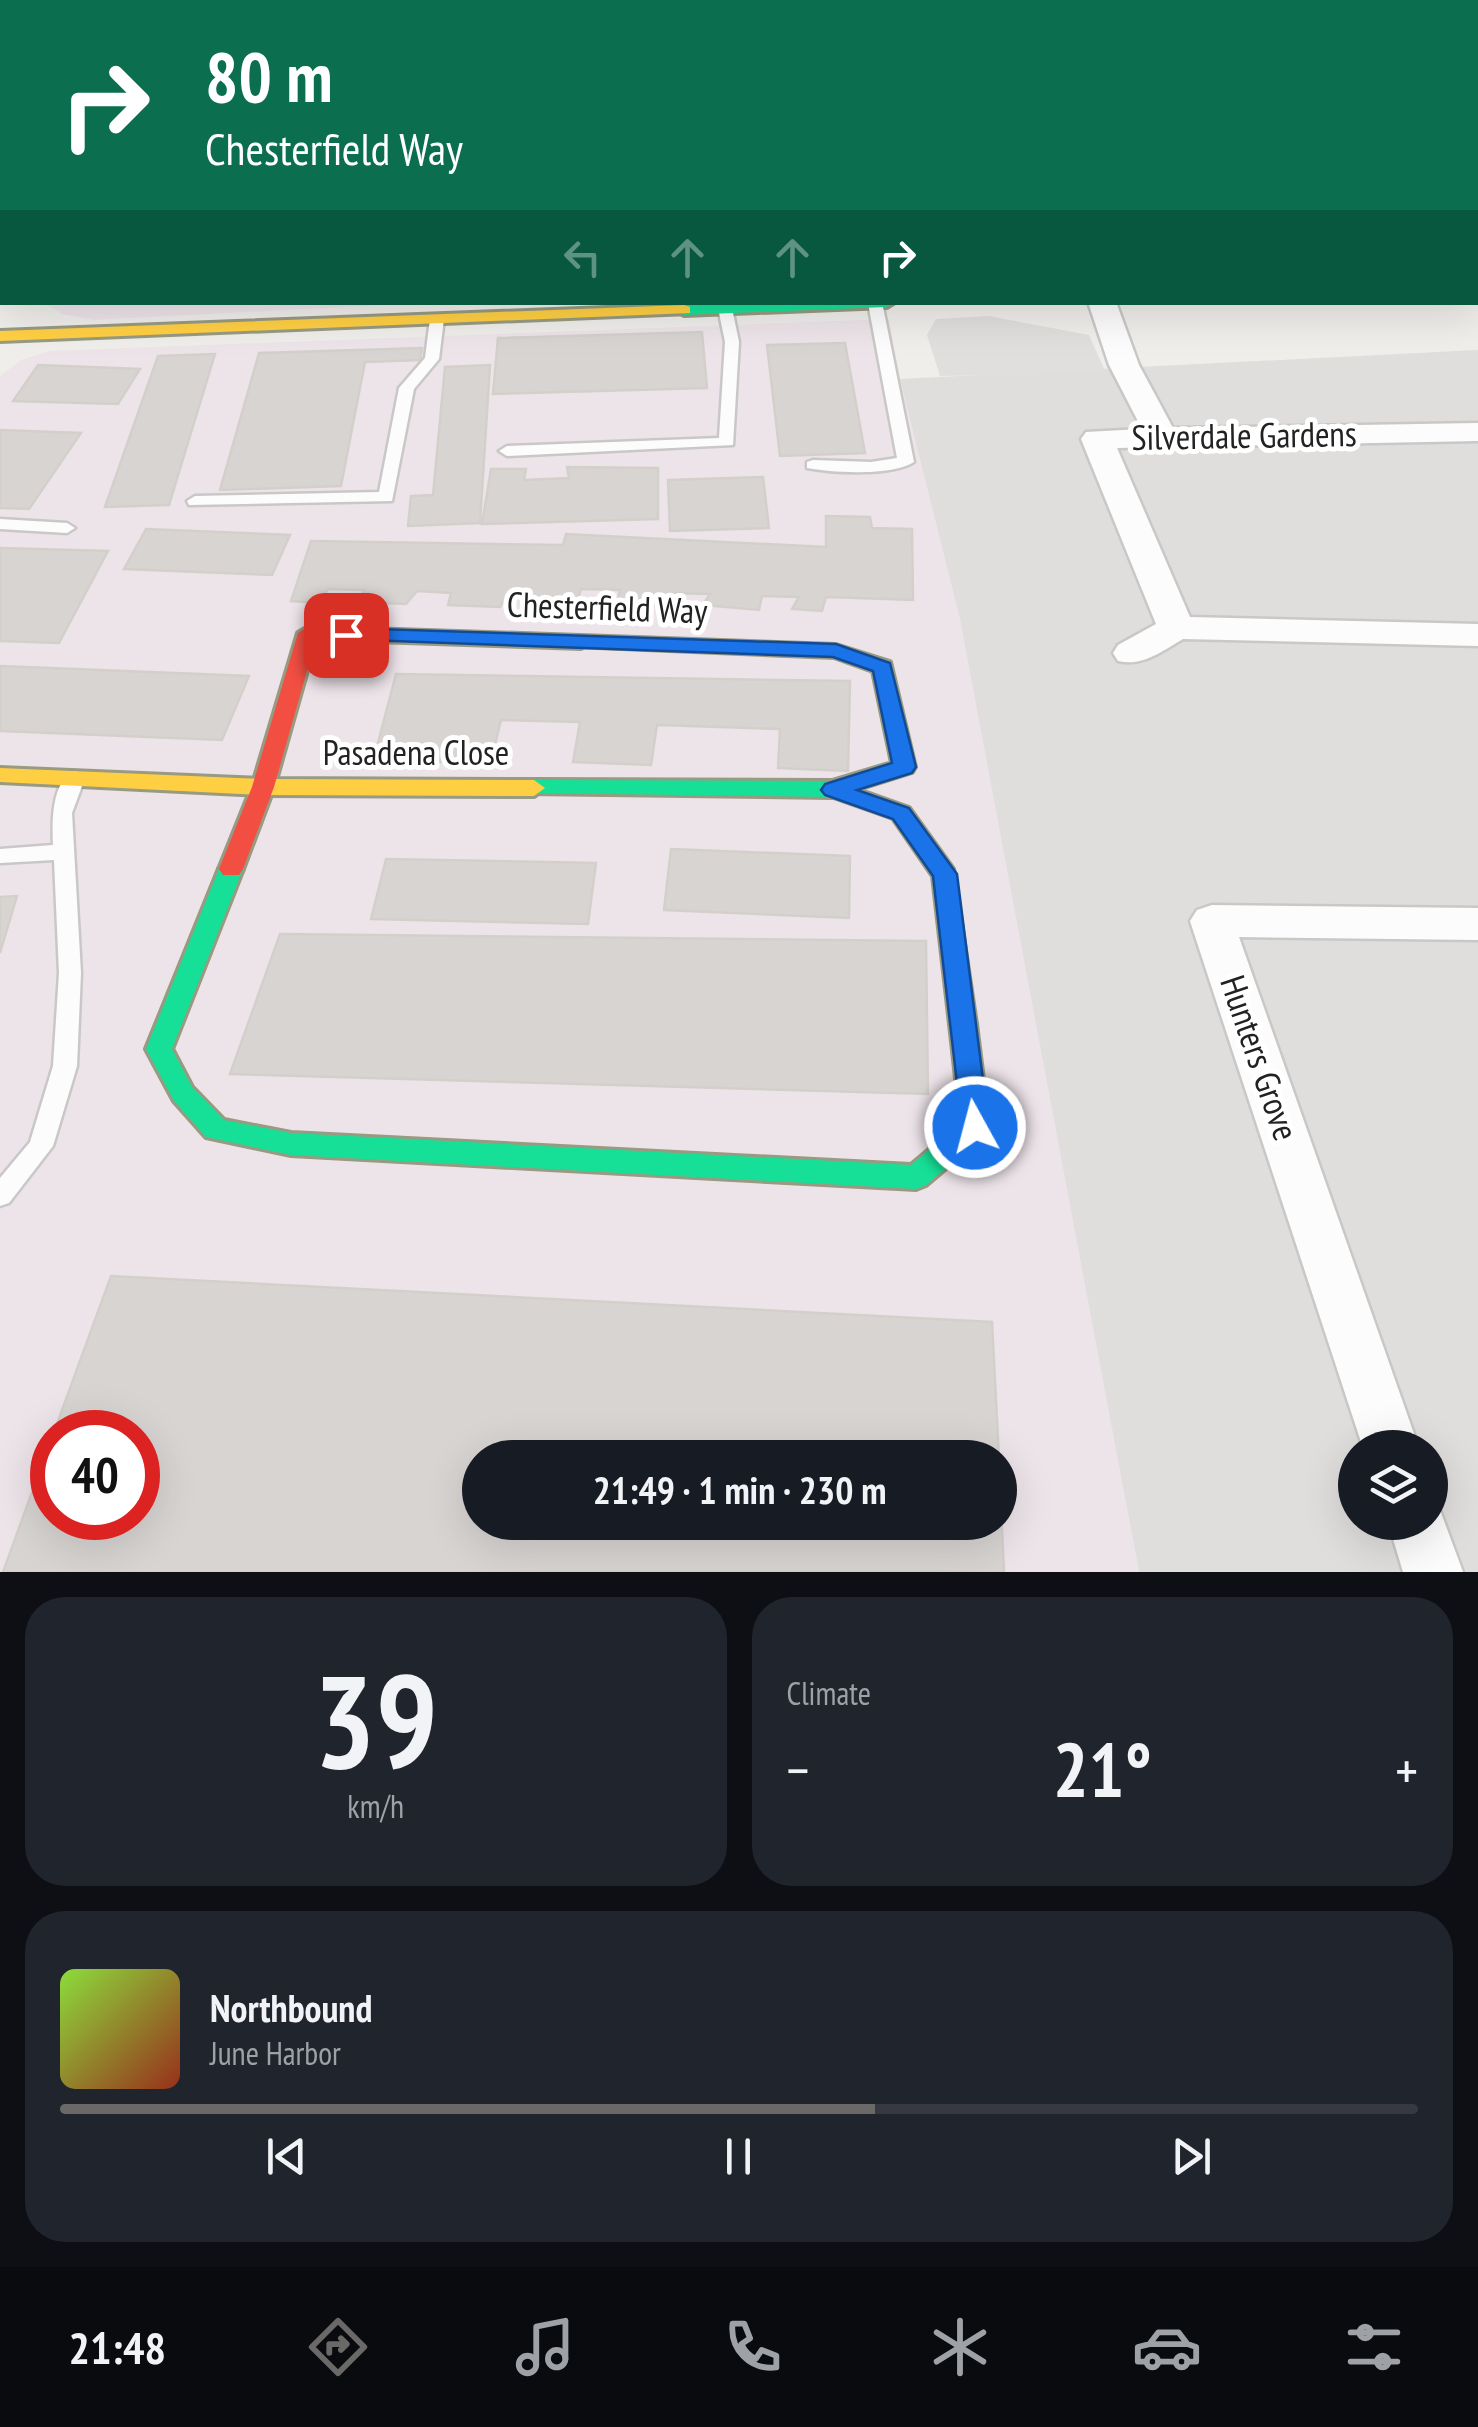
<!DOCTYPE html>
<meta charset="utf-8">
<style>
body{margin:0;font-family:"PT Sans Narrow",sans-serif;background:#20242c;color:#f1f3f6;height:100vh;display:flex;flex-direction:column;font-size:38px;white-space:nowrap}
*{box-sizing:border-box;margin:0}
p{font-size:32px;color:#9ea1a6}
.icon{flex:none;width:55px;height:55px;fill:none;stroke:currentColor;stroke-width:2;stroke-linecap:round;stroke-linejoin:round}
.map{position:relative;height:1572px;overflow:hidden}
.sheet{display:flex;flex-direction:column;gap:25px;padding:25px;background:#0d0f14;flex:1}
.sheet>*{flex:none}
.top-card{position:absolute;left:0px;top:0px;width:1480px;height:305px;box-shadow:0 10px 40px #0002;background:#0b6e4f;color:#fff;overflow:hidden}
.fabs{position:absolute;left:1338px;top:1430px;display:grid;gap:20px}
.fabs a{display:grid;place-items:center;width:110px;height:110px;border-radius:50%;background:#171b24;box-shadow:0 10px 40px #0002;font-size:50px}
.speed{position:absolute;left:30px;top:1410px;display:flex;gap:20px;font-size:50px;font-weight:700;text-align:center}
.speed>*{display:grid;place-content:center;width:130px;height:130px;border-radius:50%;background:#171b24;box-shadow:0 10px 40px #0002;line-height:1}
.speed .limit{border:15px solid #d22;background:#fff;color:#111}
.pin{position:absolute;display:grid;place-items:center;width:85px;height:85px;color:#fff;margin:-42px;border-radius:20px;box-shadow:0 5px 15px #0006}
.me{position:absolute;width:110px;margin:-55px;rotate:353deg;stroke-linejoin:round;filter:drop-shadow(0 0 8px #0008)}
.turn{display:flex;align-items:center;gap:35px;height:210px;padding:0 40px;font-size:45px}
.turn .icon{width:130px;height:130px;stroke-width:2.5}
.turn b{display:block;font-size:70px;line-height:85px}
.lanes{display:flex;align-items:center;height:95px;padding:0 40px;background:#0003;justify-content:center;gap:50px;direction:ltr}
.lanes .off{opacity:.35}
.big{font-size:75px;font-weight:700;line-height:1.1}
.sheet .widget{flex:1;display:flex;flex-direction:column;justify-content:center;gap:15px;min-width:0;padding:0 35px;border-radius:40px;background:#20242c}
.sheet .dial{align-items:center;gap:0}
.dial b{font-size:130px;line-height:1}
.song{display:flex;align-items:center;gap:30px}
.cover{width:120px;height:120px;border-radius:15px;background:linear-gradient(135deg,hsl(90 70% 55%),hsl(10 70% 35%))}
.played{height:10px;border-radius:5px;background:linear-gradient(90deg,#6a6968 60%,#363941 60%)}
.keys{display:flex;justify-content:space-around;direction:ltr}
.heat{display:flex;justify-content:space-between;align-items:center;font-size:55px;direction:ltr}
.sheet .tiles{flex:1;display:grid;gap:25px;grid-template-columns:1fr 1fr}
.widget:last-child{grid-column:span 2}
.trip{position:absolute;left:462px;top:1440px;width:555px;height:100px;border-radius:50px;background:#171b24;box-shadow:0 10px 40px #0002;font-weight:700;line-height:100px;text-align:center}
.tab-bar{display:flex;height:160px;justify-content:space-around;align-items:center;background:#090b0e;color:#9ea1a6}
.tab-bar .icon{width:70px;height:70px}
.tab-bar .selected{color:#6a6968}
.tab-bar b{font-size:45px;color:#f1f3f6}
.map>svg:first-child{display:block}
</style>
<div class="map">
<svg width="1478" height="1572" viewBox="0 0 1478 1572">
<rect width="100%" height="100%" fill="#f0eeeb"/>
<!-- residential -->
<path fill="#dfdedc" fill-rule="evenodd" d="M 1478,350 L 1478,1572 L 1139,1572 L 1041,1062 L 900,379 ZM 1355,1448 L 1430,1448 L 1430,1522 L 1355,1522 Z"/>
<!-- industrial -->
<path fill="#ede4e9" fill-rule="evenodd" d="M 344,0 L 1396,0 L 1398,2 L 332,2 Z
M 45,303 L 421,303 L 94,320 L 62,314 Z
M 889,319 L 900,379 L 960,619 L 1139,1572 L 0,1572 L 0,376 L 21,360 L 49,351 ZM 52,1432 L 138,1432 L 138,1518 L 52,1518 ZM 480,1458 L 1000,1458 L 1000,1522 L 480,1522 Z"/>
<!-- parking -->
<path fill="#e0dfde" d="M 989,316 L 1089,335 L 1106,373 L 940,376 L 927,335 L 936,319 Z"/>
<!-- building -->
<path fill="#d7d4d2" stroke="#d3d0cc" stroke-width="2.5" d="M 0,0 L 199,0 L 2,2 L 0,45 Z
M 910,0 L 1081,0 L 898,2 Z
M 702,332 L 707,388 L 493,394 L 498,338 Z
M 845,343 L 865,453 L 780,456 L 767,345 Z
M 422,348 L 420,360 L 365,362 L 341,486 L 220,490 L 259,353 Z
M 215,354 L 169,505 L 105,507 L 158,356 Z
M 38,365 L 140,369 L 118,404 L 13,401 Z
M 490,365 L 480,523 L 408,526 L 411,496 L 433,495 L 445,367 Z
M 0,430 L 81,433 L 29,509 L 0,508 Z
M 567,467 L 658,468 L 658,519 L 482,524 L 491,469 L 526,469 L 524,480 L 569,478 Z
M 763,477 L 769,528 L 670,531 L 668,480 Z
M 826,516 L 870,517 L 872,528 L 912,529 L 913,600 L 826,597 L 822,611 L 792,609 L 799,597 L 762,596 L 759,610 L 703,605 L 710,594 L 669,593 L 667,606 L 617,603 L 620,590 L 581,589 L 577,602 L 506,597 L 500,607 L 448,605 L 451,593 L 417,591 L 406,604 L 359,602 L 364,590 L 328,589 L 319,603 L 291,601 L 311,541 L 563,545 L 566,534 L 826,547 Z
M 146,529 L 290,535 L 272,575 L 124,569 Z
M 0,548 L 108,551 L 59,643 L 0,641 Z
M 0,666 L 249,676 L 222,740 L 0,731 Z
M 396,674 L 850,681 L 848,771 L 778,768 L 780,729 L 657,725 L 651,765 L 573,762 L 580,722 L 501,720 L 490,765 L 374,758 Z
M 671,849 L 850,856 L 849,918 L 664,910 Z
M 386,859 L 596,863 L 588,924 L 371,919 Z
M 17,896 L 0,953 L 0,897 Z
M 280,934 L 926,941 L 928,1094 L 230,1074 Z
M 111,1276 L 992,1322 L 999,1458 L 480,1458 L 480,1522 L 1000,1522 L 1000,1486 L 1004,1572 L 3,1572 L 52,1437 L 52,1518 L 138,1518 L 138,1432 L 54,1432 Z"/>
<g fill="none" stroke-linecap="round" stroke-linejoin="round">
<defs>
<path id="lane" d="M 747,0 L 762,0 L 763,2 L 749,2 Z
M 1421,0 L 1432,0 L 1433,2 L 1423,2 Z
M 882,302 L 914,462 C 893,476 833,473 807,468 L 807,462 L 813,460 L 871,462 L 897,458 L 868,303 Z
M 725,304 L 732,308 L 739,342 L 733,445 L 507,456 L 499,451 L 507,446 L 719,438 L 725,342 L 718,308 Z
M 437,315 L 444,319 L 439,359 L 414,389 L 392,501 L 189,505 L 187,501 L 195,496 L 379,492 L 399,388 L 425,358 L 430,319 Z
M 0,519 L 67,523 L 75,528 L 67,533 L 0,529 Z
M 75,771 L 85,778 L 72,813 L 81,973 L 77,1066 L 53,1146 L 9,1203 L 0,1206 L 0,1178 L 30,1142 L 53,1066 L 59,973 L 54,860 L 0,863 L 0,849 L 53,845 C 52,824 51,780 75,771 Z"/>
<path id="street" d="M 1088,302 L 1116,302 L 1139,365 L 1173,428 L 1478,423 L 1478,441 L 1117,448 L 1190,617 L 1478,624 L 1478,646 L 1183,639 C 1162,651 1143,667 1118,661 L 1113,653 L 1118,645 L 1156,624 L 1081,439 L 1086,432 L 1142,429 L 1109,365 Z
M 1212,905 L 1478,908 L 1478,940 L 1239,937 L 1419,1448 L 1363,1448 L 1190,921 L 1197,910 Z
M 1430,1499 L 1437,1502 L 1463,1572 L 1403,1572 L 1388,1522 L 1430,1522 Z"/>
<path id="fast" d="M 753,302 L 895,302 L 887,307 L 684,315 L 676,310 L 684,305 Z
M 581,636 L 836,645 L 890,662 L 915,767 L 912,772 L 833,797 L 526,793 L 523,788 L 534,780 L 832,781 L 892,763 L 873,671 L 834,657 L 574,646 L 571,642 L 574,638 Z
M 231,861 L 239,863 L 243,869 L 172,1049 L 192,1087 L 224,1120 L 291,1133 L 911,1165 L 961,1123 L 950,1024 L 954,1017 L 963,1014 L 972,1017 L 976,1024 L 989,1127 L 985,1135 L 926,1185 L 916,1189 L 291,1155 L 206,1137 L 174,1101 L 146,1049 L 219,869 L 223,863 Z"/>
<path id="slow" d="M 684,305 L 690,307 L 690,313 L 0,341 L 0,331 Z
M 0,768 L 263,779 L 534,780 L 545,788 L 534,796 L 263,795 L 0,782 Z"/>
<path id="jam" d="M 308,627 L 581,636 L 591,642 L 581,648 L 316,639 L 274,787 L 243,869 L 239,875 L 223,875 L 219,869 L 252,787 L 298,633 Z
M 833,781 L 909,808 L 953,869 L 976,1024 L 972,1031 L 963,1034 L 954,1031 L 950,1024 L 933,876 L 893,818 L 825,794 L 822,789 L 825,784 Z"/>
</defs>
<!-- lane casing -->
<use href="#lane" stroke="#c9c8c7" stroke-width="5"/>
<!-- street casing -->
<use href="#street" stroke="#c9c8c7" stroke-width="5"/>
<!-- fast casing -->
<use href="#fast" stroke="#999a82" stroke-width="6"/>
<!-- slow casing -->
<use href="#slow" stroke="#999a82" stroke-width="6"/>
<!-- jam casing -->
<use href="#jam" stroke="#999a82" stroke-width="6"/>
<!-- lane -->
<use href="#lane" fill="#fdfcfc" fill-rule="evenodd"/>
<!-- street -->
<use href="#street" fill="#fdfcfc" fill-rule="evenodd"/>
<!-- fast -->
<use href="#fast" fill="#16e098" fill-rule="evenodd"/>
<!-- slow -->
<use href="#slow" fill="#ffcf43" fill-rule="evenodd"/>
<!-- jam -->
<use href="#jam" fill="#f24e42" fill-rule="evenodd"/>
<defs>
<path id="rail" d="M 374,2 L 386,0
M 401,2 L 414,0
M 440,2 L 452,0"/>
</defs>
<!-- rail casing -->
<use href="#rail" stroke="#ccc" stroke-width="8"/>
<!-- rail -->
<use href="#rail" stroke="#fff" stroke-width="5" stroke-dasharray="14" stroke-linecap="butt"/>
</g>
<!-- route -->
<path fill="#1a73e8" stroke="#114b97" stroke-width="2.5" d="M 346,628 L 836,644 L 890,663 L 916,767 L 912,773 L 857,790 L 909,808 L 957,874 L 989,1127 L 985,1135 L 975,1138 L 966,1135 L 962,1127 L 933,876 L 893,819 L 825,795 L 821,790 L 825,784 L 892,763 L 873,671 L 833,657 L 338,639 L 335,635 Z"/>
<g text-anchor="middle" stroke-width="10" stroke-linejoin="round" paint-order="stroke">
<!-- street labels -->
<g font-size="35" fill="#222" stroke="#fff">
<text transform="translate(1244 436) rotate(-1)" y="12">Silverdale Gardens</text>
<text transform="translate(607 608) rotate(2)" y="12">Chesterfield Way</text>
<text x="416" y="765">Pasadena Close</text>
<text transform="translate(1259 1058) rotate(71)" y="12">Hunters Grove</text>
</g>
</g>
</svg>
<div class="fabs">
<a><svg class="icon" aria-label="layers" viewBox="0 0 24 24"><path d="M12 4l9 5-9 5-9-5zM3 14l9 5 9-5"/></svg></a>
</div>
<div class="speed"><div class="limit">40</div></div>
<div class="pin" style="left:346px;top:635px;background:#d93025"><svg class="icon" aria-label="arrive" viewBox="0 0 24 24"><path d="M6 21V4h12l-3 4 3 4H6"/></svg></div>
<svg class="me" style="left:975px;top:1127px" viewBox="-20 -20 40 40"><circle r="17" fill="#1a73e8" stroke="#fff" stroke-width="3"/><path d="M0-11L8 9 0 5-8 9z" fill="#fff"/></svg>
<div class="trip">21:49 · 1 min · 230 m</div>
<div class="top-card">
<div class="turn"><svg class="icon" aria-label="right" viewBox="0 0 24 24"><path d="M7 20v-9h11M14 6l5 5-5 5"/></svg><div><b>80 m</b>Chesterfield Way</div></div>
<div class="lanes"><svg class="icon off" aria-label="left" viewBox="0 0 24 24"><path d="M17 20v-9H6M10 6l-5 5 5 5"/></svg><svg class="icon off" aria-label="ahead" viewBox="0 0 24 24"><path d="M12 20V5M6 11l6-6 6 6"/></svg><svg class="icon off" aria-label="ahead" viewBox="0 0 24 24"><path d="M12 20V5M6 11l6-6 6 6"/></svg><svg class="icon" aria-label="right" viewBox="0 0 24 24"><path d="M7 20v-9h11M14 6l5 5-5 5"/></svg></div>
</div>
</div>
<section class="sheet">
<div class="tiles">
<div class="widget dial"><b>39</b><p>km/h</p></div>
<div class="widget"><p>Climate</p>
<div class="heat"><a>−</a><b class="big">21°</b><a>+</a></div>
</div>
<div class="widget">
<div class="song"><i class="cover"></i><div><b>Northbound</b><p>June Harbor</p></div></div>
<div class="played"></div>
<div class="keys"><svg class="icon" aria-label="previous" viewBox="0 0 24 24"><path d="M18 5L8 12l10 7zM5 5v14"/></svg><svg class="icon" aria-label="pause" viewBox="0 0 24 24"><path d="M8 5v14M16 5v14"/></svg><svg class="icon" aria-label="next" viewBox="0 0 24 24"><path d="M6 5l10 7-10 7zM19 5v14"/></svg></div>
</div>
</div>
</section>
<nav class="tab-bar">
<b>21:48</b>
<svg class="icon selected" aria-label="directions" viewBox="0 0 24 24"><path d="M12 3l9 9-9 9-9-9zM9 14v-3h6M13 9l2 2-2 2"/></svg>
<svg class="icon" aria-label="music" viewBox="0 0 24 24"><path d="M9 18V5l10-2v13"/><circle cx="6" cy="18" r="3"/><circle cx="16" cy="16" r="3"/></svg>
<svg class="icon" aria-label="phone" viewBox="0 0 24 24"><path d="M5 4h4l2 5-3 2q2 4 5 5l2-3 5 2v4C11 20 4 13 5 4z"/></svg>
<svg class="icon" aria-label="climate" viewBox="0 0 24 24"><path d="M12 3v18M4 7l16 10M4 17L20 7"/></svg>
<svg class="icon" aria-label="car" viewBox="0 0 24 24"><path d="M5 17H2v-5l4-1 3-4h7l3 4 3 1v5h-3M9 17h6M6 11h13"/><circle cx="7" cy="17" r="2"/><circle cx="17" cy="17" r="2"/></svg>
<svg class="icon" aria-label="filters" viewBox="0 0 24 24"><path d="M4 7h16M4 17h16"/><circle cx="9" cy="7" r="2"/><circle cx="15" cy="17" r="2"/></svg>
</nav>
